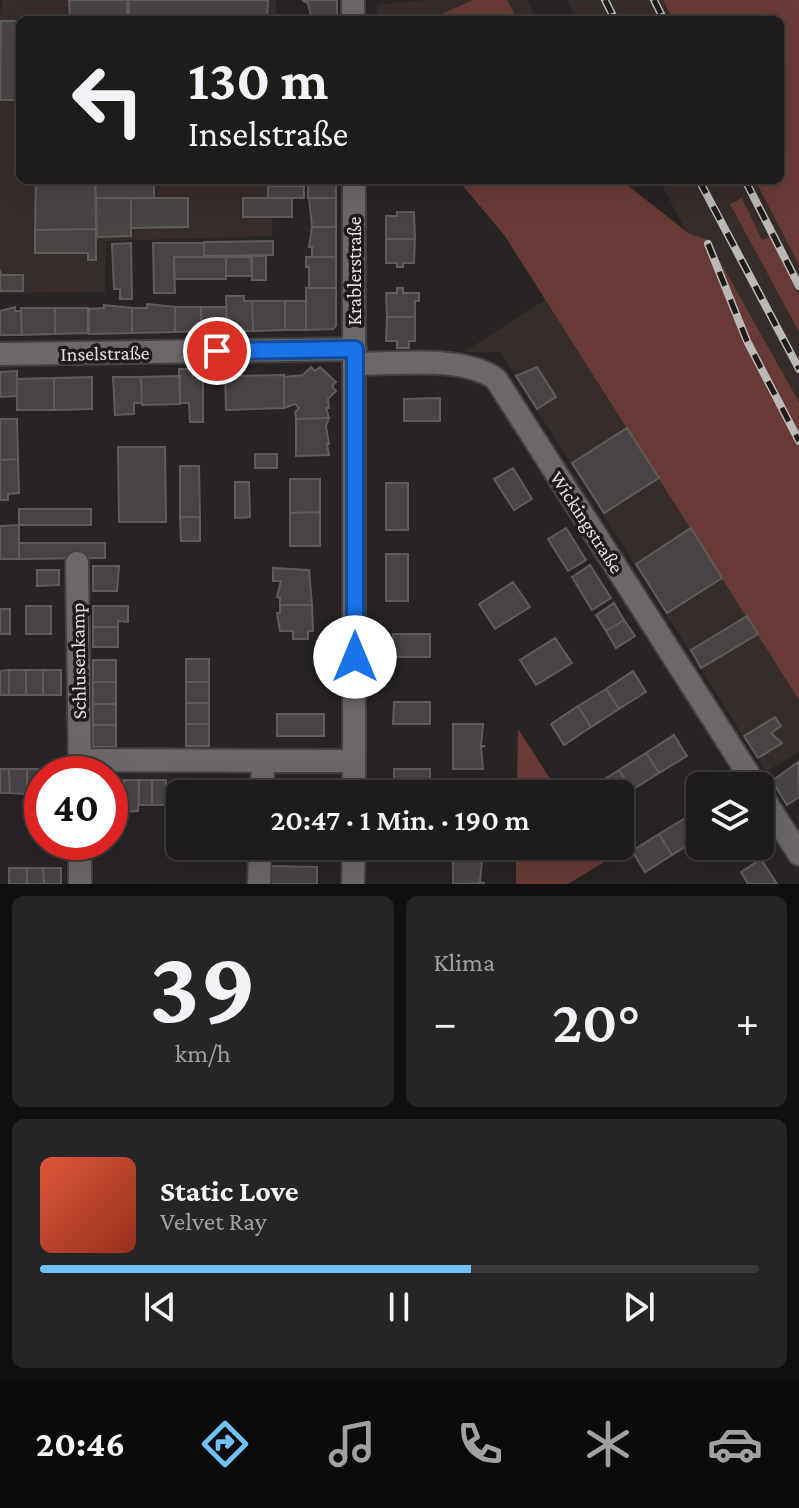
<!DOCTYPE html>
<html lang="de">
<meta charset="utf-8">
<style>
body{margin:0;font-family:"Crimson Pro",serif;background:#262424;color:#f1f3f6;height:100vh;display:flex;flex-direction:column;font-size:30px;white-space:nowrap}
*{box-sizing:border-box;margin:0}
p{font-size:26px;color:#a1a1a3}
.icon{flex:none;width:44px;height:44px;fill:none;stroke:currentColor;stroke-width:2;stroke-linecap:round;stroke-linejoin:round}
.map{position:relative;height:884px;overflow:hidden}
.drawer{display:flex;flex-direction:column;gap:12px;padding:12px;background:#100f0f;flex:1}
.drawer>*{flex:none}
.top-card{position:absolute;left:16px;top:16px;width:768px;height:168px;border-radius:12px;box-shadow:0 8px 32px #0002,0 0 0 2px #3c393a;background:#1e1b1b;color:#f1f3f6;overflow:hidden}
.fabs{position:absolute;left:686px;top:772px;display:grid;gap:16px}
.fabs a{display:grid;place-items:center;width:88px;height:88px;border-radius:12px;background:#1e1b1b;box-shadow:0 8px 32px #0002,0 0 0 2px #3c393a;font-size:40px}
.speed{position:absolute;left:24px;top:756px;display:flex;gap:16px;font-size:40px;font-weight:700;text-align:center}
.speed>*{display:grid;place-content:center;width:104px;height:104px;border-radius:50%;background:#1e1b1b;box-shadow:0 8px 32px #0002,0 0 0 2px #3c393a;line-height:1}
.speed .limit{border:12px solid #d22;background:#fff;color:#111}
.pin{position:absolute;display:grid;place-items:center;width:68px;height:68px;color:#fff;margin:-34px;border:4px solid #fff;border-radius:50%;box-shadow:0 2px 8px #0007}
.me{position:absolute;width:88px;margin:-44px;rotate:0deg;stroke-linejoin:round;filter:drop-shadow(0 0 6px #0008)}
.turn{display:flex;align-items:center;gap:28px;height:168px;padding:0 40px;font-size:36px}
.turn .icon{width:104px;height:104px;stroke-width:2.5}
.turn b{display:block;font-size:56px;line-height:68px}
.big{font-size:60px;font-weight:600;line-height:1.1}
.drawer .widget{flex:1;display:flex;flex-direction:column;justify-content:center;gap:12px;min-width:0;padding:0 28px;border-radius:12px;background:#262424}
.drawer .dial{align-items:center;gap:0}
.dial b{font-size:104px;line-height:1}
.song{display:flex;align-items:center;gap:24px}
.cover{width:96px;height:96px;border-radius:12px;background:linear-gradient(135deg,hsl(10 70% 55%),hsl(10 70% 35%))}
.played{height:8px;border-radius:4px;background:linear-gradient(90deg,#70c1f4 60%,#3c393a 60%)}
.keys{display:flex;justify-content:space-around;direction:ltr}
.heat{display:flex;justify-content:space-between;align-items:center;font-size:44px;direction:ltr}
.drawer .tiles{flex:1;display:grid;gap:12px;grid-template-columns:1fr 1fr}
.widget:last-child{grid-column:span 2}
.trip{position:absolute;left:166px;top:780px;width:468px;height:80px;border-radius:12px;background:#1e1b1b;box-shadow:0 8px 32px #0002,0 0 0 2px #3c393a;font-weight:600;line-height:80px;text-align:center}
.tabs{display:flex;height:128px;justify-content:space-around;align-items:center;background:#0c0b0b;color:#a1a1a3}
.tabs .icon{width:56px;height:56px}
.tabs .selected{color:#70c1f4}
.tabs b{font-size:36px;color:#f1f3f6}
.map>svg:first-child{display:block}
</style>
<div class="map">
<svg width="799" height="884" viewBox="0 0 799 884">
<rect width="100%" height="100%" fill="#282424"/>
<!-- built -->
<path fill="#362c2a" d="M 3,0 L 276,0 L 276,20 L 20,20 L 20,180 L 273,180 L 272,236 L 106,241 L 105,292 L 0,293 L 0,14 Z
M 426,0 L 527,0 L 537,20 L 377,20 L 377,5 Z
M 567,0 L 663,0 L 673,20 L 577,20 Z
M 799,121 L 799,752 L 766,772 L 500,352 L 464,352 L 545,300 L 505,236 L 458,180 L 621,180 L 686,232 L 660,180 L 780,180 Z"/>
<!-- green -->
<path fill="#683a35" d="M 473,0 L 507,0 L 518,20 L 428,20 Z
M 663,0 L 799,0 L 799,265 L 755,180 L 780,180 L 780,20 L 673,20 Z
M 458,180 L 621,180 L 688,233 L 708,240 L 799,402 L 799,700 L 505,236 Z
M 742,198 L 762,240 L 770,237 L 799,295 L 799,332 L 730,204 Z
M 518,729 L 560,794 L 517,794 Z
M 516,846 L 593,846 L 604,862 L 568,884 L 516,884 Z"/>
<!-- building -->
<path fill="#484443" stroke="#605c5c" stroke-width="2" d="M 69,0 L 127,0 L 127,20 L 70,19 Z
M 129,0 L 268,0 L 267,20 L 129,19 Z
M 302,0 L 337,0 L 337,20 L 312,20 L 308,3 Z
M 1,21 L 20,21 L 19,100 L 0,100 Z
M 36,180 L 95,180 L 96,229 L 35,230 Z
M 95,180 L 154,180 L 154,198 L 96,198 Z
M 308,180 L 336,180 L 336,198 L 308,198 Z
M 268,186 L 304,186 L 304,198 L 268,198 Z
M 96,198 L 131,198 L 131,236 L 97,237 Z
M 131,198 L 188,198 L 188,227 L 131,228 Z
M 243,198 L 292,198 L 292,217 L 243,217 Z
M 309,198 L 336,198 L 336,227 L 312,227 Z
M 397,212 L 414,212 L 415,239 L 386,239 L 386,216 L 397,216 Z
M 312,227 L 336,227 L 336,257 L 312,257 L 312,247 L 309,247 Z
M 96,229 L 96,260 L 88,260 L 88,253 L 35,253 L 35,230 Z
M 386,239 L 415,239 L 414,263 L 403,263 L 403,267 L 397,267 L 397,263 L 386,263 Z
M 273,241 L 273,255 L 204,256 L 204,242 Z
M 131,243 L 132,299 L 120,299 L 120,289 L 114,289 L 112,244 Z
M 153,243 L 204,243 L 204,257 L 174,257 L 175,293 L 154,293 Z
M 252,256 L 266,256 L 266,280 L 252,280 Z
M 174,257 L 226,257 L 226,279 L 174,279 Z
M 226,257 L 251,257 L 252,276 L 226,276 Z
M 306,257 L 336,257 L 336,288 L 309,288 L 309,267 L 306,267 Z
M 0,270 L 1,275 L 23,275 L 23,291 L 0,291 Z
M 306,288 L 336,288 L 336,326 L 333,329 L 306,330 Z
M 397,288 L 403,288 L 403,293 L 419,293 L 419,301 L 415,301 L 415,317 L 387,317 L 386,293 L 397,293 Z
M 226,296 L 244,296 L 244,301 L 252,301 L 253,331 L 227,331 Z
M 252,301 L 285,301 L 285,330 L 253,331 Z
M 285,301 L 306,301 L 306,330 L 285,330 Z
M 147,304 L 175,307 L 175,332 L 132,333 L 132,308 L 147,308 Z
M 104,305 L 132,308 L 132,333 L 89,334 L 89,309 L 104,308 Z
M 15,307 L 15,311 L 21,311 L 22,335 L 0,335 L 0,311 Z
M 175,307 L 201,307 L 201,331 L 175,332 Z
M 201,307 L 226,307 L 227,331 L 201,331 Z
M 21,308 L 55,308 L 55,334 L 22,335 Z
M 55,308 L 88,308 L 88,333 L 55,334 Z
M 387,317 L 415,317 L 415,341 L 409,341 L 409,348 L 397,348 L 397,341 L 386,341 Z
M 311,367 L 315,371 L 320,367 L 336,382 L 332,386 L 336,391 L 328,399 L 329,408 L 326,408 L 329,418 L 296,419 L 295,412 L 299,408 L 295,404 L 284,408 L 284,375 L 284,377 L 303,375 Z
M 537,367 L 556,397 L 537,409 L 516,376 Z
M 179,369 L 203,369 L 203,422 L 190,422 L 189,403 L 180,403 Z
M 17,371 L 17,396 L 0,397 L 0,372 Z
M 284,375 L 284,408 L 226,410 L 225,376 Z
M 180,376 L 180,404 L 142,405 L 141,377 Z
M 92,377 L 92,409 L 54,410 L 54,378 Z
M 113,377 L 141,377 L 142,403 L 134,403 L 134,414 L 115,415 Z
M 54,378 L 54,410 L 17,410 L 17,379 Z
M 440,398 L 440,421 L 404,421 L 404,399 Z
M 329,418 L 326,426 L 329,444 L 327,444 L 329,455 L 296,456 L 296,419 Z
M 0,419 L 17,419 L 18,459 L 0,460 Z
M 627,428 L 659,478 L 604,513 L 572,463 Z
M 165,447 L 166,522 L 119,522 L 118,447 Z
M 255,454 L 277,454 L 277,468 L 255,468 Z
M 18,459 L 19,493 L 8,494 L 8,500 L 0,500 L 0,460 Z
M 180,466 L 199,466 L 200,517 L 180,517 Z
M 513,468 L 532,499 L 514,510 L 494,479 Z
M 290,479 L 320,479 L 320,512 L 290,513 Z
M 235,482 L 249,482 L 250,517 L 235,518 Z
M 386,483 L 408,483 L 408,530 L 386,530 Z
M 19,509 L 91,509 L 91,525 L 19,525 Z
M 320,512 L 320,546 L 290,546 L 290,513 Z
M 180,517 L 200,517 L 200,541 L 181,541 Z
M 19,525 L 19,559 L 0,559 L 0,526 Z
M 566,528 L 586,560 L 568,571 L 548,539 Z
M 691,528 L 722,578 L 667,613 L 636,564 Z
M 19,543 L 105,543 L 105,558 L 19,559 Z
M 386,554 L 408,554 L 408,601 L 386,601 Z
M 590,565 L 611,598 L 592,610 L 572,577 Z
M 93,566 L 119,566 L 117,591 L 93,591 Z
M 273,568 L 309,570 L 312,605 L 280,605 L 280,598 L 277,597 L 281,581 L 273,581 Z
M 37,570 L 59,570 L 59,585 L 37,586 Z
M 513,582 L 530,607 L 495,629 L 479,604 Z
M 614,603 L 624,620 L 606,631 L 596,615 Z
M 280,605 L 312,605 L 313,631 L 308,631 L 308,639 L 293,639 L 293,631 L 280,631 L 277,613 L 280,613 Z
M 26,606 L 51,606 L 51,634 L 26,634 Z
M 93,606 L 128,606 L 128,622 L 118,621 L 118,627 L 93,627 Z
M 0,609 L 10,609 L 10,634 L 0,634 Z
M 747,616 L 758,634 L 701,668 L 691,650 Z
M 624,620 L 635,636 L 616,648 L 606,631 Z
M 93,627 L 118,627 L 118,647 L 93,647 Z
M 393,634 L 430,634 L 430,657 L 394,657 Z
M 555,638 L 572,663 L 536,685 L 520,660 Z
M 186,659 L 209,659 L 209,682 L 186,682 Z
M 93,660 L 116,660 L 116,682 L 93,682 Z
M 9,670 L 26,670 L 26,695 L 9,695 Z
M 9,670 L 9,695 L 0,695 L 0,671 Z
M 26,670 L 43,670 L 43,695 L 26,695 Z
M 43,670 L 61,670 L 61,695 L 43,695 Z
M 633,671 L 646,692 L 619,709 L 606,689 Z
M 93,682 L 116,682 L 116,704 L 93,704 Z
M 186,682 L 209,682 L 209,703 L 186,703 Z
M 606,689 L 619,709 L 591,727 L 578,706 Z
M 394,702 L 430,702 L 430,724 L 393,724 Z
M 186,703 L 209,703 L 209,724 L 186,724 Z
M 93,704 L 116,704 L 116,725 L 93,725 Z
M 578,706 L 591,727 L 564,745 L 551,724 Z
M 277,714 L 324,714 L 324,736 L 277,736 Z
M 775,717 L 781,726 L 771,733 L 782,743 L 758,758 L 744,736 Z
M 186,724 L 209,724 L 209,746 L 186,746 Z
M 453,724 L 483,724 L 481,746 L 485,746 L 481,747 L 483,769 L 453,769 Z
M 93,725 L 116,725 L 116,747 L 93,747 Z
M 674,735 L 687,756 L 659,773 L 646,753 Z
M 646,753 L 659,773 L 632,790 L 619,770 Z
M 798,762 L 799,797 L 787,805 L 772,781 Z
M 0,769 L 9,769 L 10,793 L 0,793 Z
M 9,769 L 27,769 L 27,794 L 10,793 Z
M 27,769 L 44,769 L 42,794 L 27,794 Z
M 394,769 L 430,769 L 430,791 L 394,791 Z
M 619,770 L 632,790 L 620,798 L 620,794 L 595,794 L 591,788 Z
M 124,780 L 139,780 L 138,811 L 124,812 Z
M 124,780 L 124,812 L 113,812 L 110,781 Z
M 139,780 L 152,780 L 152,805 L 139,805 Z
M 152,780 L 166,780 L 166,805 L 152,805 Z
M 181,780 L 194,780 L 194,794 L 181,794 Z
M 194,780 L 208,780 L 208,794 L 194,794 Z
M 208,780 L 222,780 L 221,794 L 208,794 Z
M 222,780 L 235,780 L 235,794 L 221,794 Z
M 235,780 L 249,780 L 249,794 L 235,794 Z
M 277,783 L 324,783 L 324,794 L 277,794 Z
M 700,809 L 700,837 L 687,817 Z
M 687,817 L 700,837 L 672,855 L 659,834 Z
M 659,834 L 672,855 L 645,872 L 632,851 Z
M 394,846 L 430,846 L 430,860 L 394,860 Z
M 761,859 L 777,884 L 748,884 L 741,872 Z
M 453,860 L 482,860 L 480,882 L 485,883 L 453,884 Z
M 270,866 L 317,867 L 317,884 L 270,884 Z
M 9,868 L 27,868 L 27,884 L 9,884 Z
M 27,868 L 43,868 L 44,884 L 27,884 Z
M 43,868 L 61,868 L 61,884 L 44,884 Z"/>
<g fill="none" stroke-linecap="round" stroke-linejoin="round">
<defs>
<path id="minor" d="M 353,0 L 353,20
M 354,180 L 354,794
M 0,354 L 355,349
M 355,364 C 396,364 462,355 496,379 L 756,786
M 77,563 L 80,773
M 80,760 L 354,761
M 760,793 L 799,854
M 262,794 L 263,761
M 80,842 L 80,884
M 259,884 L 260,846
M 353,884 L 354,846"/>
</defs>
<!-- minor casing -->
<use href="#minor" stroke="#434040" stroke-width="26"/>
<!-- minor -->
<use href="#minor" stroke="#6c6867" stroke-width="22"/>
<defs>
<path id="rail" d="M 605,0 L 615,20
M 654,0 L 664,20
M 699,180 L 799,369
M 745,180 L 799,286
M 708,244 L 747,341 L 799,441"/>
</defs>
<!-- rail casing -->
<use href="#rail" stroke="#bbb9b8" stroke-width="8"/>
<!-- rail -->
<use href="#rail" stroke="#1e1b1a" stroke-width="5" stroke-dasharray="15" stroke-linecap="butt"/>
</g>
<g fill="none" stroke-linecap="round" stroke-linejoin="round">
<defs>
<path id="route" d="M 217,351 L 355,349 L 355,657"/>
</defs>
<!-- route casing -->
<use href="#route" stroke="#114b97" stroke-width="20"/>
<!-- route -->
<use href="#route" stroke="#1a73e8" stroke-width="14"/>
</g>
<g text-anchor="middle" stroke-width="7" stroke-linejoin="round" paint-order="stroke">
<!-- street labels -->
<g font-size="20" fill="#e3e1e0" stroke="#1e1b1a">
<text transform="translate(354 271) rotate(-90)" y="7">Krablerstraße</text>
<text transform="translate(105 353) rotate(-1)" y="7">Inselstraße</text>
<text transform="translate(587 522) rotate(57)" y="7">Wickingstraße</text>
<text transform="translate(78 661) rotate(-91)" y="7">Schlusenkamp</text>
</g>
</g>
</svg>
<div class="fabs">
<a><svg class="icon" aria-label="layers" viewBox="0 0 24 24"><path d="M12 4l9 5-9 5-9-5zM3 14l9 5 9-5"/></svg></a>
</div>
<div class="speed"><div class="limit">40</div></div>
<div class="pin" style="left:217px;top:351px;background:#d93025"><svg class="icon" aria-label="arrive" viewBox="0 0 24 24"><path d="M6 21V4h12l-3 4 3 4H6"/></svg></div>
<svg class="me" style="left:355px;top:657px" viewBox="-20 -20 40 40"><circle r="19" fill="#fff"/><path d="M0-13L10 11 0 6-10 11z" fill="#1a73e8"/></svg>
<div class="trip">20:47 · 1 Min. · 190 m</div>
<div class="top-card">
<div class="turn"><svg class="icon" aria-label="left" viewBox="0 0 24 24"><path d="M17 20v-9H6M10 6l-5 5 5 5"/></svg><div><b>130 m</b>Inselstraße</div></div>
</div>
</div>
<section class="drawer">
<div class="tiles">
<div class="widget dial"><b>39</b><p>km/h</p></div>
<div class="widget"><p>Klima</p>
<div class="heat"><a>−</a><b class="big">20°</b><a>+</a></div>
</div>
<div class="widget">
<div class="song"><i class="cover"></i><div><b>Static Love</b><p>Velvet Ray</p></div></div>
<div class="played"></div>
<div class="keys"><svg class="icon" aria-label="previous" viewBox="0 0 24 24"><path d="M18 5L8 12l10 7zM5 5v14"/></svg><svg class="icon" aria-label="pause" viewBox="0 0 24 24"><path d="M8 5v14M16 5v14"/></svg><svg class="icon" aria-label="next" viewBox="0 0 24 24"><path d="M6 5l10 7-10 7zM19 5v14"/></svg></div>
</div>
</div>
</section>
<nav class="tabs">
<b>20:46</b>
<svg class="icon selected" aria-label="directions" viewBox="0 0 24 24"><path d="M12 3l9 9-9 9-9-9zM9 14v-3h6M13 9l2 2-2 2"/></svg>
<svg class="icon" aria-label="music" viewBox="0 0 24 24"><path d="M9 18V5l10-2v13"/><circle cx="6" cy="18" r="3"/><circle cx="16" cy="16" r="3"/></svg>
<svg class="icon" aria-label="phone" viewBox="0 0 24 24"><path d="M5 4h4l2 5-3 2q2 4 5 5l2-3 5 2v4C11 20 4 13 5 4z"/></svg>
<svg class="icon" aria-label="climate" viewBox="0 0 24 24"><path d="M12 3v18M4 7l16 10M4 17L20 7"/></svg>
<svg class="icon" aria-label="car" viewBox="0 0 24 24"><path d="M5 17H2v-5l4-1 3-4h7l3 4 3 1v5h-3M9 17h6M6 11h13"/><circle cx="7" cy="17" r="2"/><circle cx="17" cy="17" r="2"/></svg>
</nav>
